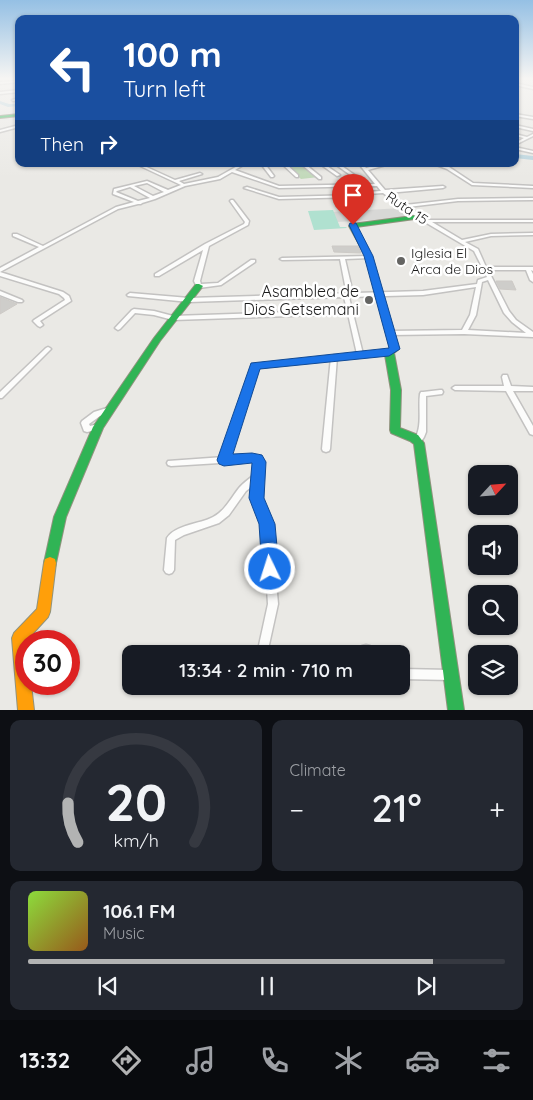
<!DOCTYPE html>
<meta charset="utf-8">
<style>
body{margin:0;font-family:Quicksand,sans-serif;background:#242831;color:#f1f3f6;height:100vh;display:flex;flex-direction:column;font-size:19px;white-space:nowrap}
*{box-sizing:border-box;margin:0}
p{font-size:16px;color:#9ea1a6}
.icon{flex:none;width:28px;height:28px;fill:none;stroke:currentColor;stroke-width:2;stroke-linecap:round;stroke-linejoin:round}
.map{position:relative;height:710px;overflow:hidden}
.sheet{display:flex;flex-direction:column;gap:10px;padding:10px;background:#0d0f14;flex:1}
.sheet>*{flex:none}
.guide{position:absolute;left:15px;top:15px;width:504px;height:152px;border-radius:10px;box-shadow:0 1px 4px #0004;background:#1a4fa0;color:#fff;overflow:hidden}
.needle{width:32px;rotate:64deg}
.fabs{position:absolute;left:468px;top:465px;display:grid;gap:10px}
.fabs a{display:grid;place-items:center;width:50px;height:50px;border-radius:10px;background:#171b24;box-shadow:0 1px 4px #0004;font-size:25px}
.speed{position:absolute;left:15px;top:630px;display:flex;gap:10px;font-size:25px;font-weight:700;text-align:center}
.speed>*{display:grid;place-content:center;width:65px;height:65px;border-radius:50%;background:#171b24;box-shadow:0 1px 4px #0004;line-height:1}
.speed .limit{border:8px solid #d22;background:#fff;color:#111}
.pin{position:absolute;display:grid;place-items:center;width:42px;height:42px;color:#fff;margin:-51px -21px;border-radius:50% 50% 50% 0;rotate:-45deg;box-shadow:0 0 5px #0007}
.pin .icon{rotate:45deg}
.me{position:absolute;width:55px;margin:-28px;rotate:356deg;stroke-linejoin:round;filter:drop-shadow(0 0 4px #0008)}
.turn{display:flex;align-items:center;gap:18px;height:105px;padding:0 25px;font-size:22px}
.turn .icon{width:65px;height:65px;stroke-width:2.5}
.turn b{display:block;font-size:35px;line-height:42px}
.then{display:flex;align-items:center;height:48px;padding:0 25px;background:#0003;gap:10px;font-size:19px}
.big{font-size:38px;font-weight:600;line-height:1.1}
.sheet .card{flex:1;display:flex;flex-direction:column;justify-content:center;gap:8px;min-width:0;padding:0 18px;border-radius:10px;background:#242831}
.sheet .dial{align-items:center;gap:0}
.dial svg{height:130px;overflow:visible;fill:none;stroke:#363941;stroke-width:7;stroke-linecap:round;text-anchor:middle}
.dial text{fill:#f1f3f6;stroke:none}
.song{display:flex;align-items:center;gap:15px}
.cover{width:60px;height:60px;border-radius:8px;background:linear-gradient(135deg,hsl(90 70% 55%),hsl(30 70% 35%))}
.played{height:5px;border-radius:2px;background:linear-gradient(90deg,#b2b3b3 85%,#363941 85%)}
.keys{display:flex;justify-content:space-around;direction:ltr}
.heat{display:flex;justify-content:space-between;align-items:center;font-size:28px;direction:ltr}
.sheet .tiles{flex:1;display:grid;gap:10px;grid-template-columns:1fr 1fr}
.card:last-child{grid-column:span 2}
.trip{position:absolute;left:122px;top:645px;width:288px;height:50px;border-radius:10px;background:#171b24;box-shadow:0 1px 4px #0004;font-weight:600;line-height:50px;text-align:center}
.tab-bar{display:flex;height:80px;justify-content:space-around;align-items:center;background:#090b0e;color:#9ea1a6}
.tab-bar .icon{width:35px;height:35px}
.tab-bar .current{color:#b2b3b3}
.tab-bar b{font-size:22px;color:#f1f3f6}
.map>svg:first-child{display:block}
</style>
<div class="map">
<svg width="533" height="710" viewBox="0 0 533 710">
<rect width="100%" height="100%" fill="#eae9e5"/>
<!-- religious -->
<path fill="#d8d8d6" d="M 402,208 L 411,218 L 336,222 L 331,212 Z"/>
<!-- forest -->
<path fill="#c2d9ba" d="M 284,164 L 302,164 L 319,177 L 301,179 Z"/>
<!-- pitch -->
<path fill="#b0e1d0" d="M 333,210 L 340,227 L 346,227 L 347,228 L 314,230 L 308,211 Z"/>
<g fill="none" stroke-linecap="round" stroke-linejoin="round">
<!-- river -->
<path fill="#b8d3dd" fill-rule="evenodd" d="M 0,101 L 9,104 L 19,104 L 19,106 L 8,107 L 0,104 Z
M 515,154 L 533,156 L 533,160 L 515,158 Z"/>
</g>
<!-- building -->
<path fill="#cecdca" stroke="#cdcac6" d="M 332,246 L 358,246 L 361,253 L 334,252 Z
M 496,281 L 512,281 L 516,290 L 500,289 Z
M 0,297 L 17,304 L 0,314 Z"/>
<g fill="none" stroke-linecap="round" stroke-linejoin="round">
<defs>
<path id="street" d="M 0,82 L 17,81 L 18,82 L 0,84 Z
M 515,83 L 533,87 L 533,89 L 515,85 Z
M 19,90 L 19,92 L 0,94 L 0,92 Z
M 19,98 L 19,100 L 13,101 L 12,100 Z
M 515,114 L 533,117 L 533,119 L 515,116 Z
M 19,125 L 19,127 L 0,132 L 0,130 Z
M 515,125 L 533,129 L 533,131 L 515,127 Z
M 515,134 L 527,137 L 533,134 L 533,136 L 515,145 L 515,143 L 524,138 L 515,136 Z
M 515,147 L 533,151 L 533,153 L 515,149 Z
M 136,164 L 140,164 L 175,180 L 200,173 L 202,174 L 179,181 L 184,184 L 218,177 L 241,164 L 245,164 L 235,170 L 279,186 L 375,184 L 359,164 L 363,164 L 366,168 L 382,164 L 387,164 L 386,165 L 368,170 L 385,190 L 443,186 L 445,187 L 443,188 L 388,193 L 405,205 L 458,199 L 533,198 L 533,200 L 458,201 L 408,207 L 428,220 L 533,220 L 533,222 L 432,222 L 462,240 L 491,234 L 533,233 L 533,235 L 491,236 L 465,242 L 478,249 L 486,267 L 533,267 L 533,271 L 531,270 L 533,274 L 533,282 L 530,280 L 526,270 L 488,270 L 509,311 L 516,320 L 533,332 L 533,337 L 464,334 L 390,335 L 387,333 L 390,331 L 462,330 L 470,315 L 476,287 L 423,295 L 349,297 L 363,354 L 360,356 L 357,354 L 348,314 L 173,320 L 154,315 L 135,313 L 120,329 L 118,330 L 115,328 L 132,310 L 134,309 L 154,311 L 173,316 L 347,310 L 344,297 L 189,302 L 128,296 L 127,295 L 130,293 L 189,298 L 423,291 L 477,284 L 478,280 L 487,277 L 474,251 L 418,218 L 383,193 L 367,194 L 358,197 L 279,199 L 244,188 L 247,187 L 279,197 L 358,195 L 367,192 L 381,191 L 377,186 L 279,188 L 232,172 L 220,179 L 185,186 L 155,199 L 142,203 L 141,204 L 138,204 L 118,209 L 0,272 L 0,268 L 39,247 L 13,236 L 13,234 L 17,234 L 43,246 L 116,207 L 134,202 L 113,194 L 114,189 L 147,181 L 168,190 L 181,185 ZM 147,183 L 164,192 L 153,196 L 134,186 ZM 130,187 L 150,198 L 138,201 L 116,192 L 117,191 ZM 488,280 L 504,313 L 512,322 L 526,333 L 468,330 L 476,315 L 482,282 Z
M 261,164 L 265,164 L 274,176 L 273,177 L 271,177 Z
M 282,164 L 286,164 L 298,175 L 298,177 L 296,177 Z
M 301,164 L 305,164 L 321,177 L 321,179 L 319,179 Z
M 320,164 L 324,164 L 340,175 L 337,176 Z
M 335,164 L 339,164 L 356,176 L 353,177 Z
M 434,164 L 439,164 L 449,167 L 473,183 L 533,186 L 533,188 L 472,185 L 447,169 Z
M 231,200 L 233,200 L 249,221 L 248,225 L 209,246 L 200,281 L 201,284 L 218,283 L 251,260 L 255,260 L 255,262 L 221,285 L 199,288 L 197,287 L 194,281 L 203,250 L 159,276 L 155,276 L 155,274 L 205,244 L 244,224 L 245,222 L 230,201 Z
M 369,256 L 371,257 L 371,258 L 345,259 L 351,285 L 348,287 L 345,285 L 340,259 L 282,260 L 280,259 L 282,258 Z
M 0,272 L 63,292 L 69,296 L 71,301 L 40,321 L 43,325 L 40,327 L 38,326 L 33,321 L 34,320 L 65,300 L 64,298 L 59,294 L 0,276 Z
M 0,291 L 22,300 L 23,301 L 22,302 L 18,302 L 0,295 Z
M 48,347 L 50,348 L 51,349 L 2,398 L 0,398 L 0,392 L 46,348 Z
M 334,355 L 337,357 L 330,449 L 329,451 L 326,452 L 323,451 L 322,449 L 331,357 Z
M 503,375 L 507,375 L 511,386 L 533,387 L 533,391 L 513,391 L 533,426 L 533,435 L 530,434 L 506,391 L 455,390 L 452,388 L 455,386 L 504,386 L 502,377 Z
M 440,390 L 442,390 L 443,392 L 442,394 L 426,396 L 426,432 L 424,437 L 421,442 L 418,443 L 415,442 L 414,440 C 423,427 418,409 420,394 L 421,392 L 423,392 Z
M 110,407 L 112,407 L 114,409 L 112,411 L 100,416 L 89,424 L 90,426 L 98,424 L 101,425 L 102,427 L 101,429 L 87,432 L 84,431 L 81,423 L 82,421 L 94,412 Z
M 252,455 L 260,457 L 263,462 L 261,498 L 271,524 L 278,604 L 267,654 L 259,654 L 258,650 L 268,604 L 263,524 L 253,498 L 254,485 L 246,491 L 229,515 L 219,523 L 184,535 L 175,540 L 174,570 L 172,573 L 169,574 L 166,573 L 164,570 L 167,538 C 175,525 200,524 213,517 C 225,511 231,498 239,488 C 243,483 249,479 254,475 L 255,462 L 252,461 L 171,466 L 168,465 L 167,463 L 168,461 Z
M 366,645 L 370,646 L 372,654 L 362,654 L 361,650 L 362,646 Z
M 401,669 L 451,670 L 455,671 L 456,675 L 455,679 L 451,680 L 401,679 Z"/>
<path id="fast" d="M 19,114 L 19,116 L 0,118 L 0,116 Z
M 420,215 L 423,217 L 422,218 L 356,227 L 372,257 L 399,349 L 394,353 L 401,390 L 400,428 L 418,435 L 424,443 L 464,710 L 448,710 L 414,444 L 410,441 L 391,433 L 390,430 L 391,390 L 385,355 L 259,368 L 229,460 L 228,463 L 224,464 L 220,463 L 219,460 L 252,364 L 387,350 L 390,348 L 366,257 L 349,226 L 352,224 Z
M 196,284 L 199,284 L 203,286 L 160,341 L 103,428 L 66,517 L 56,563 L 55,567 L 50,569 L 45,567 L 44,563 L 54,517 L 93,427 L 154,338 Z"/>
<path id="slow" d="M 50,557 L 55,559 L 56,563 L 50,612 L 48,617 L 26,641 L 26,684 L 31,684 L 34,710 L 18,710 L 12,638 L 14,633 L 37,609 L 44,563 L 45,559 Z"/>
</defs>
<!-- street casing -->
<use href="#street" stroke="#c3c2c1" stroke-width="3"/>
<!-- fast casing -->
<use href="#fast" stroke="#90937e" stroke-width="2"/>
<!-- slow casing -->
<use href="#slow" stroke="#90937e" stroke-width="2"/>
<!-- street -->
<use href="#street" fill="#fcfcfb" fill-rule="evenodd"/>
<!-- fast -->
<use href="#fast" fill="#30b455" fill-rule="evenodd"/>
<!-- slow -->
<use href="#slow" fill="#ff9f0a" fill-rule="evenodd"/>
</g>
<!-- sky -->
<linearGradient id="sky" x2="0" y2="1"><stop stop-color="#95c0e4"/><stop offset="0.44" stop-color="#f6f5f3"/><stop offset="1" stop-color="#f6f5f3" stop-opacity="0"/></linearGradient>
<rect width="533" height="178" fill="url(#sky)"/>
<!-- route -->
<path fill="#1a73e8" stroke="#114b97" d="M 350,223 L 356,223 L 373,256 L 400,349 L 389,356 L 260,369 L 233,454 L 252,453 L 262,455 L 266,462 L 264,498 L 275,524 L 279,569 L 276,574 L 270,576 L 264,574 L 262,569 L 259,524 L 249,498 L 252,463 L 224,466 L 219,464 L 217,460 L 251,363 L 389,348 L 364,256 L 349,225 Z"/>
<!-- markers -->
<g fill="#646462" stroke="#fff" stroke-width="2">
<circle cx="401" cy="261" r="5"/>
<circle cx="369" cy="300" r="5"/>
</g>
<g text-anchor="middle" stroke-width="5" stroke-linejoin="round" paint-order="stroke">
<!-- far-street labels -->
<g font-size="14" fill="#1c1c1c" stroke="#fff">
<text transform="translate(407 208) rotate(34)" y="5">Ruta 15</text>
</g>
<!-- far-poi labels -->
<g font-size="14" fill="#1c1c1c" stroke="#fff" text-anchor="start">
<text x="411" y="258">Iglesia El<tspan x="411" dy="16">Arca de Dios</tspan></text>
</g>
<!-- poi labels -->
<g font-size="16" fill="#1c1c1c" stroke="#fff" text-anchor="end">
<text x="359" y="297">Asamblea de<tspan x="359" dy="18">Dios Getsemani</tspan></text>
</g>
</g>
</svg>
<div class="fabs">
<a><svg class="needle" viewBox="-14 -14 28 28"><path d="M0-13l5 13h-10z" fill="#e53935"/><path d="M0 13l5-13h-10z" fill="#9ea1a6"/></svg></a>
<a><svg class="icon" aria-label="sound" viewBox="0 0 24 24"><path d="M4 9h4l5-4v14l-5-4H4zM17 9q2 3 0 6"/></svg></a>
<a><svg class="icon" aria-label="search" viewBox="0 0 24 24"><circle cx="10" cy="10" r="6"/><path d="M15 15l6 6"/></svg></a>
<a><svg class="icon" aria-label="layers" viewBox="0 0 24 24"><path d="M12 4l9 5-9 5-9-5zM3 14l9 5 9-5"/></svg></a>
</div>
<div class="speed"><div class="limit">30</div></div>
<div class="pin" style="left:353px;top:225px;background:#d93025"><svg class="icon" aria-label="arrive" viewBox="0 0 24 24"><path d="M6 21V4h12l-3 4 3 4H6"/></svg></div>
<svg class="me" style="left:270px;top:569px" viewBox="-20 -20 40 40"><circle r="17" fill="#1a73e8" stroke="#fff" stroke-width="3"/><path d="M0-11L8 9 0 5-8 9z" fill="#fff"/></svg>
<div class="trip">13:34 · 2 min · 710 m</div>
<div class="guide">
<div class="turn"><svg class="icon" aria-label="left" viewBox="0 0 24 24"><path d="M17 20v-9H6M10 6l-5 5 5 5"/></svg><div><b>100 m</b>Turn left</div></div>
<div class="then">Then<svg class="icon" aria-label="right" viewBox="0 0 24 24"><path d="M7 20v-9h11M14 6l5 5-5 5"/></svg></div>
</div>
</div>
<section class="sheet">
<div class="tiles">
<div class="card dial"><svg viewBox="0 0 100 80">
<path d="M14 69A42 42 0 1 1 86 69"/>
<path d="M14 69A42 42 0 0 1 8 45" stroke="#b2b3b3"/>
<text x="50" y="56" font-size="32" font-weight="700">20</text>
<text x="50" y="72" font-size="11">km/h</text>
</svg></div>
<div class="card"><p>Climate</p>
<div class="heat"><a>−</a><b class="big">21°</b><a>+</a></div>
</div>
<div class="card">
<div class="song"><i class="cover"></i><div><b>106.1 FM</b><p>Music</p></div></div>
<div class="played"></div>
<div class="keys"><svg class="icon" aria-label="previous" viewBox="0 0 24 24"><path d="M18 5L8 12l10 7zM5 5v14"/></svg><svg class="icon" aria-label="pause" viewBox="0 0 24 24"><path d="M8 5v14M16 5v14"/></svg><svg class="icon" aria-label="next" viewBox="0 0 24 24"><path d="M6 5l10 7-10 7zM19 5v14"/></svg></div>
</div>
</div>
</section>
<nav class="tab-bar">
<b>13:32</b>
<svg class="icon current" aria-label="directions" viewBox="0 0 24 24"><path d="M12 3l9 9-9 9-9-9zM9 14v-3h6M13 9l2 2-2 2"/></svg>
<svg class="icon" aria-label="music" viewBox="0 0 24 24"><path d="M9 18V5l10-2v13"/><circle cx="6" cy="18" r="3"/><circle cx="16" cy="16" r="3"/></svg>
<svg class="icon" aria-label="phone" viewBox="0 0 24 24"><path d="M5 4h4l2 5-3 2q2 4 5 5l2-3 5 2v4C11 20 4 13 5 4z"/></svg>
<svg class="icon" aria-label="climate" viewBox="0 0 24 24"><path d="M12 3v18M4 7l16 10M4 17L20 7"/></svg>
<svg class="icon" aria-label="car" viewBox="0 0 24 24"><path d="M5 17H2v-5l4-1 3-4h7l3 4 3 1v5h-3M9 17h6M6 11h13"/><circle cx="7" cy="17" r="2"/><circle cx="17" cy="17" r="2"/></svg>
<svg class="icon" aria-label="filters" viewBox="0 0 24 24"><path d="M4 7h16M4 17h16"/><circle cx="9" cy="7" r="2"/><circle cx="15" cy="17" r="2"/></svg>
</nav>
